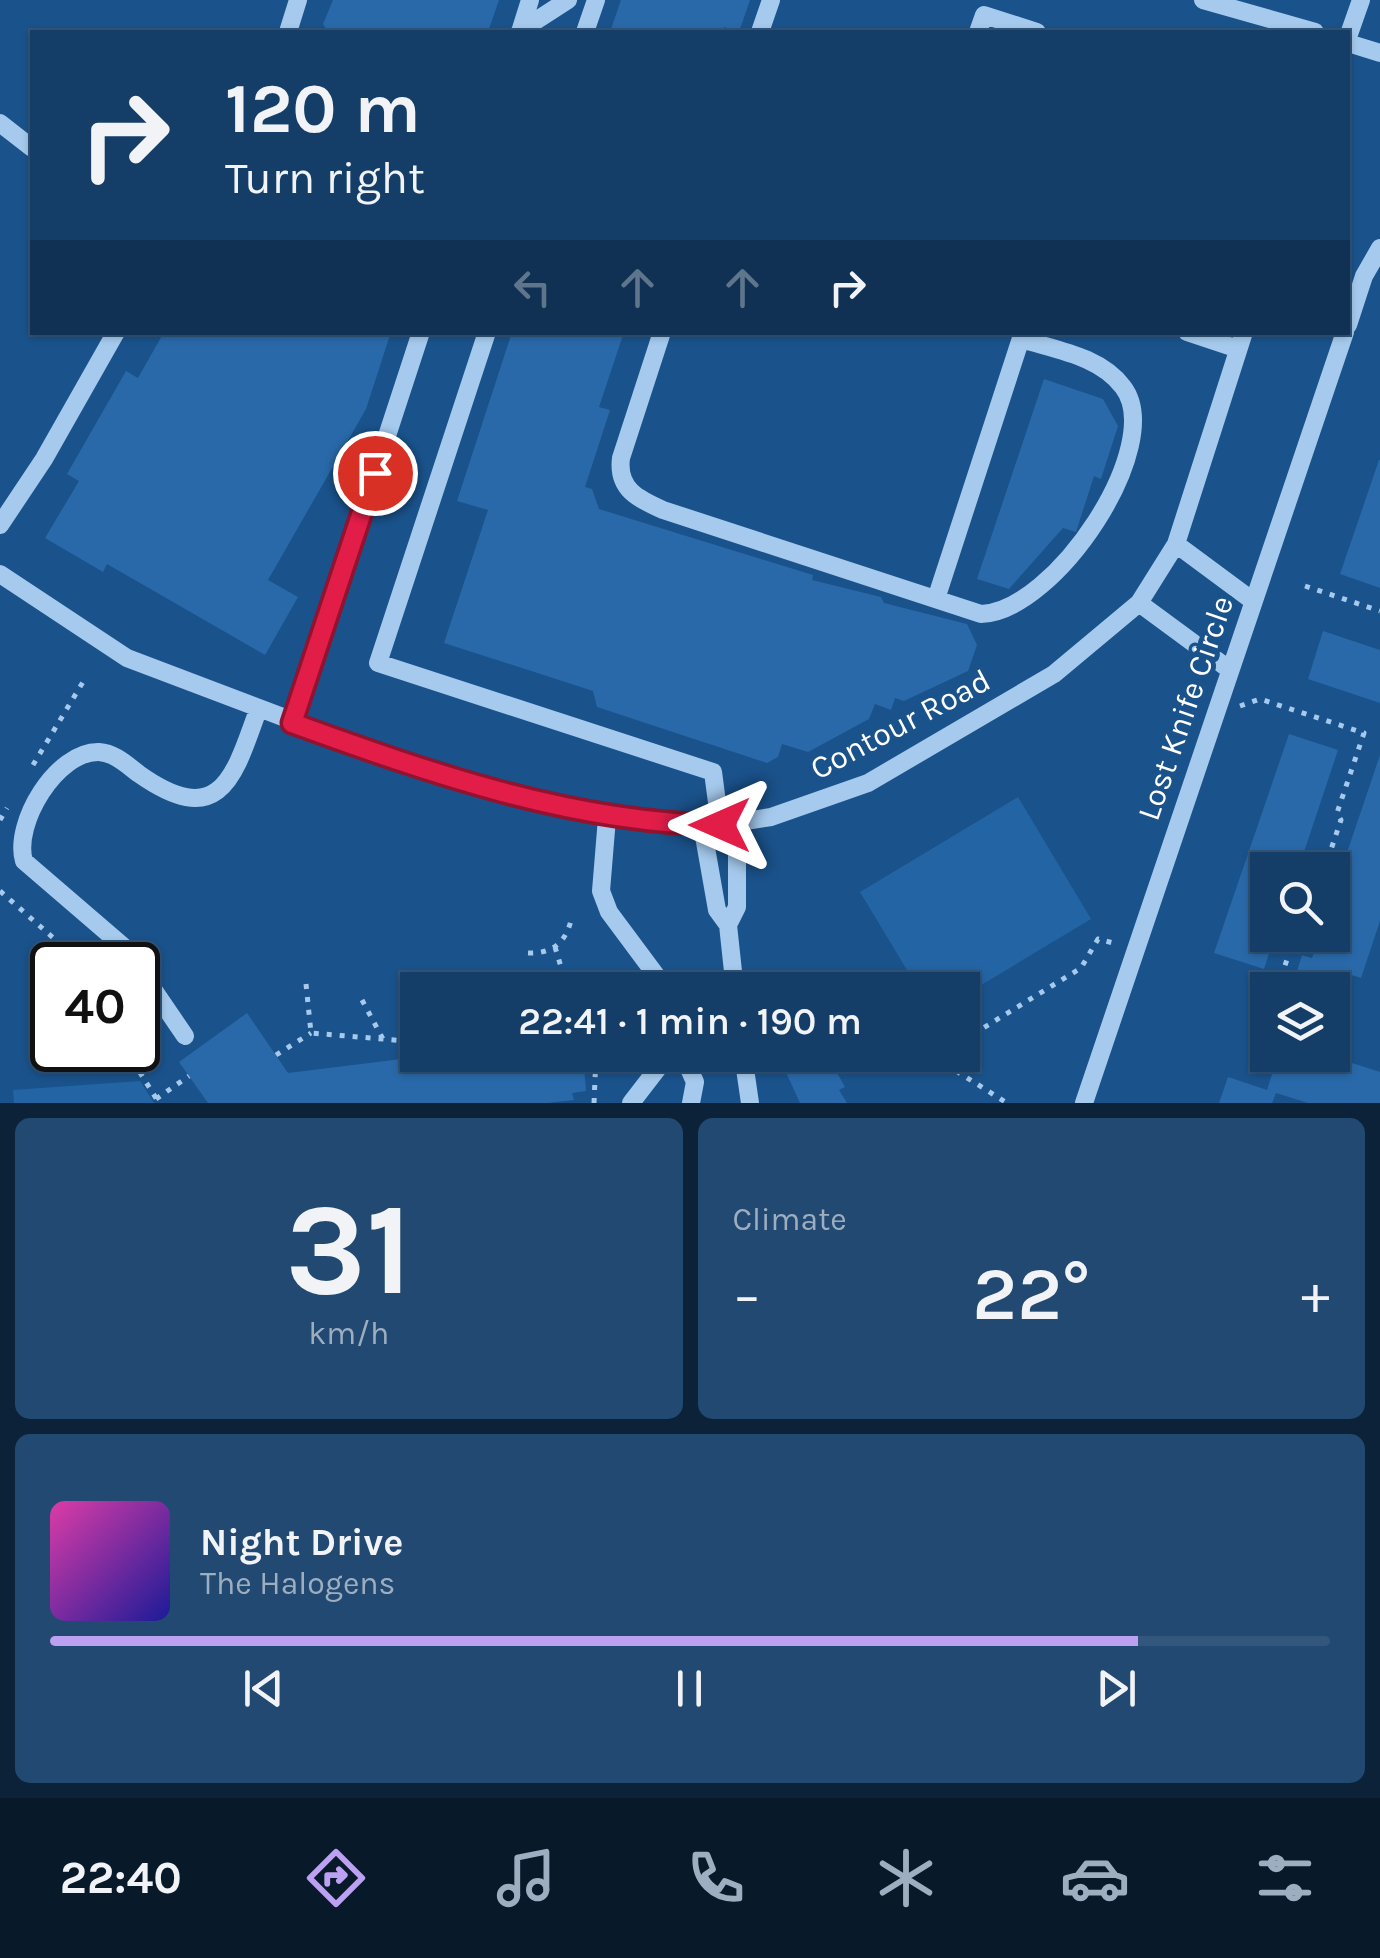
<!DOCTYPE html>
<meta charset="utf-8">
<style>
body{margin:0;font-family:Karla,sans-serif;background:#214971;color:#f1f3f6;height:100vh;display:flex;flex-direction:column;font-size:38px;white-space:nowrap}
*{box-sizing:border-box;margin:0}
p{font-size:32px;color:#9daec0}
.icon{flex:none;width:55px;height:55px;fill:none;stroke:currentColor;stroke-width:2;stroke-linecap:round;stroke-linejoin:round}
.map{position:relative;height:1103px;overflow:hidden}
.drawer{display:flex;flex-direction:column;gap:15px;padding:15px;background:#0b2239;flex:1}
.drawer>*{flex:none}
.guide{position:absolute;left:30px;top:30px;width:1320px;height:305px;border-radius:0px;box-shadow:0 2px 8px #0004,0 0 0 2px #33577c;background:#143e68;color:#f1f3f6;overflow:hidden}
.tools{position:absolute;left:1250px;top:852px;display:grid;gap:20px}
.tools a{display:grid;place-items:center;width:100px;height:100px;border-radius:0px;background:#143e68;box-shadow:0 2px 8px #0004,0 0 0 2px #33577c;font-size:50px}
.speed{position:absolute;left:30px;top:942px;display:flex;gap:20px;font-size:50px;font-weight:700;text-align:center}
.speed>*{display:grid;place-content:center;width:130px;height:130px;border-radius:50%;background:#143e68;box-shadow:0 2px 8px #0004,0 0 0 2px #33577c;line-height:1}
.speed .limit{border:5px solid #111;border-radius:15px;background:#fff;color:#111}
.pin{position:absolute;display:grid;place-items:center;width:85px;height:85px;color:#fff;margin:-42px;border:5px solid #fff;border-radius:50%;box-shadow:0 2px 10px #0007}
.me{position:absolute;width:110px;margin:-55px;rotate:270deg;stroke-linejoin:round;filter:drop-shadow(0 0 8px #0008)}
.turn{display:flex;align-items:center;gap:35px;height:210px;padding:0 30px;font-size:45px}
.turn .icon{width:130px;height:130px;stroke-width:2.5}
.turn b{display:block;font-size:70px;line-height:85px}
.lanes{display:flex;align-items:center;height:95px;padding:0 30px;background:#0003;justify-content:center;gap:50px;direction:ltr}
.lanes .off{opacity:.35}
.big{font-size:75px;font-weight:600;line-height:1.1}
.drawer .card{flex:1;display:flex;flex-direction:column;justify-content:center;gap:15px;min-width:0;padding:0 35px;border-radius:15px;background:#214971}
.drawer .dial{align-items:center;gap:0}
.dial b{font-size:130px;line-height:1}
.song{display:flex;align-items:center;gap:30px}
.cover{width:120px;height:120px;border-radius:15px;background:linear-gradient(135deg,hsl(320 70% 55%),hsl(240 70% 35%))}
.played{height:10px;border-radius:5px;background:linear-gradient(90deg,#bca0f2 85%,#33577c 85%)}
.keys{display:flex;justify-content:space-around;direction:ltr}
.heat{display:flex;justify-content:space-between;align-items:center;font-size:55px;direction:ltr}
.drawer .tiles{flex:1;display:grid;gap:15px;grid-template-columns:1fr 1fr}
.card:last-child{grid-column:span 2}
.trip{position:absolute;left:400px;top:972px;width:580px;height:100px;border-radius:0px;background:#143e68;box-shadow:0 2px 8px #0004,0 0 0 2px #33577c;font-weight:600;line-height:100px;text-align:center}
.tabs{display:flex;height:160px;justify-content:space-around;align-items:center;background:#08192a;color:#9daec0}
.tabs .icon{width:70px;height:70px}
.tabs .current{color:#bca0f2}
.tabs b{font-size:45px;color:#f1f3f6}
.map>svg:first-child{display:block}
</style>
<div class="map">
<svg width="1380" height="1103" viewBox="0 0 1380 1103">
<rect width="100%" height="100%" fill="#1a528b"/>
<!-- green -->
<path fill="#2364a4" d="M 1018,797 L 1091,919 L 963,996 L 962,990 L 919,990 L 860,892 Z
M 140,1081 L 154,1103 L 14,1103 L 13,1090 Z"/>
<!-- building -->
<path fill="#2969a9" d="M 333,0 L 499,0 L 488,32 L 328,32 L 323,24 Z
M 621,0 L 750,0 L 739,32 L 724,27 L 722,32 L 610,32 Z
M 164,332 L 391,332 L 366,409 L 268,580 L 298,597 L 265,655 L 107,564 L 103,572 L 45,538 L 79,481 L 67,474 L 126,371 L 138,378 Z
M 512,332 L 624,332 L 599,407 L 610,410 L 585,487 L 592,489 L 599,509 L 813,575 L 812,580 L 881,597 L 884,603 L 967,624 L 977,645 L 968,671 L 904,701 L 895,698 L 891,710 L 875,704 L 869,719 L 808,752 L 782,744 L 778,757 L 767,763 L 597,707 L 593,691 L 444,643 L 488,510 L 457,501 Z
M 1044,379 L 1103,399 L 1118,426 L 1101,479 L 1094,476 L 1076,532 L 1063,528 L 1009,589 L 977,579 Z
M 1379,460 L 1380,460 L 1380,588 L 1340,574 Z
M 1323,631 L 1380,650 L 1380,703 L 1308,679 Z
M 1289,734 L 1338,750 L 1298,870 L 1268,870 L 1268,935 L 1275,935 L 1264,969 L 1214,953 Z
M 1380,755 L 1380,921 L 1361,978 L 1345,973 L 1336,999 L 1332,990 L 1293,984 L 1302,955 L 1312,958 L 1320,935 L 1332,935 L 1332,897 Z
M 247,1013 L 288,1073 L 434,1055 L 583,1055 L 586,1091 L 572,1093 L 574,1100 L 547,1103 L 208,1103 L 179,1062 Z
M 778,1055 L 827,1055 L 845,1087 L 839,1090 L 847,1103 L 800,1103 Z
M 1278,1055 L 1327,1055 L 1380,1072 L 1380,1103 L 1308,1103 L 1276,1093 L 1272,1103 L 1219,1103 L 1228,1077 L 1267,1090 Z"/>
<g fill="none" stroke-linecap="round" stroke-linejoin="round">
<!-- path -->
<path stroke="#a5caed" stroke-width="5" stroke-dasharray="5 8" stroke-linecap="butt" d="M 1305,586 L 1380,611
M 1240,706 L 1260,699 L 1364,733 L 1337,813 L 1341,820 L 1324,870
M 33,765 L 86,677
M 0,820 L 7,808
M 0,891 L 84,965
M 555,947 L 568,990
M 528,953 C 554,954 567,941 572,916
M 306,984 L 311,1033 L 418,1042
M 1277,990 L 1295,935
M 362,1000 L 384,1041
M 962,1041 L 1081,968 L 1098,939 L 1117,944
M 126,1050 L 159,1103
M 276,1055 L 311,1033
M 934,1057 L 1007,1103
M 156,1099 L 189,1076
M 594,1103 L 596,1055"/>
<!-- minor -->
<path stroke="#a5caed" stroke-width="18" d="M 1203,0 L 1315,32
M 520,31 L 568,0
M 288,32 L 298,0
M 520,32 L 530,0
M 585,32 L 596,0
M 760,32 L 771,0
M 978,32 L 984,15 L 1037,32
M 1348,37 L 1361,0
M 1348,43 L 1380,53
M 0,123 L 32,148
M 1348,325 L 1364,276 L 1380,248
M 487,332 L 378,663 L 713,772 L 720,825
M 662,332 L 621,458 C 617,489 638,499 663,510 L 981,614 C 1055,612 1167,444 1123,387 C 1100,356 1056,350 1021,339
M 1187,332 L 1238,349
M 0,525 L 44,459 L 116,332
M 1176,544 L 1253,601
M 0,574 L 127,658 L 404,763 L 607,818 L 720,825 L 771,817 L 868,783 L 1054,674 L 1139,603 L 1176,544 L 1244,332
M 936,599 L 1023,332
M 1139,603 L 1230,670
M 293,723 L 421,332
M 607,818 L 601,891 L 609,912 L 667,990
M 702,825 L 717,910 L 728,925
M 136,965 L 124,947 L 24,861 C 13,824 56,751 99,752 C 115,753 127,765 139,774 C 220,831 234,777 258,710
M 138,967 L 185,1036
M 735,990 L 728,925 L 737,907 L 737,822
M 683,1055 L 695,1082 L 691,1103
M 743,1055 L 750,1103
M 631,1103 L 668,1055
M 1084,1103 L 1345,332"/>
</g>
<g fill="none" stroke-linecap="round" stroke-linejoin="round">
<defs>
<path id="route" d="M 375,473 L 292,723 C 430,773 572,823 720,825"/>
</defs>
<!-- route casing -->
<use href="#route" stroke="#92132f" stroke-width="25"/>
<!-- route -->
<use href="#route" stroke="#e11d48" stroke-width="18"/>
</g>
<g text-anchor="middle" stroke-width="10" stroke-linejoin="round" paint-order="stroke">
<!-- street labels -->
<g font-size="32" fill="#fff" stroke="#1a528b">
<text transform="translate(1185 708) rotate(-71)" y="11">Lost Knife Circle</text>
<text transform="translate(900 724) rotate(-28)" y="11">Contour Road</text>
</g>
</g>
</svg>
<div class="tools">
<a><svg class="icon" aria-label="search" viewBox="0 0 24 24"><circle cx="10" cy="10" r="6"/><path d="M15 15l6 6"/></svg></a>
<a><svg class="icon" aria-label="layers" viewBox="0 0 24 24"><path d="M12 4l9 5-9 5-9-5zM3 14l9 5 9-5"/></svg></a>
</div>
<div class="speed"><div class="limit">40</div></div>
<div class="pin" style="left:375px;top:473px;background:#d93025"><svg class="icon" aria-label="arrive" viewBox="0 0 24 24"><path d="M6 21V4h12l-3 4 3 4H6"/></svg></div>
<svg class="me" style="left:720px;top:825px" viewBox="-20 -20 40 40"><path d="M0-17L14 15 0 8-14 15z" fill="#e11d48" stroke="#fff" stroke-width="4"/></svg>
<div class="trip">22:41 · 1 min · 190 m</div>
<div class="guide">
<div class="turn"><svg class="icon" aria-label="right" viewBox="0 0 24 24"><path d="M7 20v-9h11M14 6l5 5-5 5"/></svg><div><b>120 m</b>Turn right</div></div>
<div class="lanes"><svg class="icon off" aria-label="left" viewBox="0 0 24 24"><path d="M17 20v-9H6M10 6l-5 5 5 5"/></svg><svg class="icon off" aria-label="ahead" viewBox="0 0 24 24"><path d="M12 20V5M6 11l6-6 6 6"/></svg><svg class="icon off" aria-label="ahead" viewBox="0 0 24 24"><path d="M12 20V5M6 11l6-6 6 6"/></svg><svg class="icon" aria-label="right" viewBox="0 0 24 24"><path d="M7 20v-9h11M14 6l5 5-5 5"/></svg></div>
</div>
</div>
<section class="drawer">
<div class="tiles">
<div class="card dial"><b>31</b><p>km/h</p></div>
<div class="card"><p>Climate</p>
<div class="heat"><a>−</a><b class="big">22°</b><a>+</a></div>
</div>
<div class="card">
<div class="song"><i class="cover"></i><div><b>Night Drive</b><p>The Halogens</p></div></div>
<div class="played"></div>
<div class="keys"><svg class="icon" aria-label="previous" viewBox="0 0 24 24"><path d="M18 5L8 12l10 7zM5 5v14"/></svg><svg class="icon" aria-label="pause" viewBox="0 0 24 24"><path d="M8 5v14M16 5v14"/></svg><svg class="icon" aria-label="next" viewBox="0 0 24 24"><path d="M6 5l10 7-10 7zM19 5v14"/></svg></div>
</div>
</div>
</section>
<nav class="tabs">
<b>22:40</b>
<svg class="icon current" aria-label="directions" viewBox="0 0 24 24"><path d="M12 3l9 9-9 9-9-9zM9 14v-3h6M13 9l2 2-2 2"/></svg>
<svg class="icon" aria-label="music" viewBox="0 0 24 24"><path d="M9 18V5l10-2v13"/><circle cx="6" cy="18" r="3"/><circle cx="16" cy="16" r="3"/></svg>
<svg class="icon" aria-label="phone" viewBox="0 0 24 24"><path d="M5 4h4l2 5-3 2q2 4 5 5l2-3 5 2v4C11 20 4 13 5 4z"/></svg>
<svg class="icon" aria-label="climate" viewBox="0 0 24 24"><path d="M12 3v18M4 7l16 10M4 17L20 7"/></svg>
<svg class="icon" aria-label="car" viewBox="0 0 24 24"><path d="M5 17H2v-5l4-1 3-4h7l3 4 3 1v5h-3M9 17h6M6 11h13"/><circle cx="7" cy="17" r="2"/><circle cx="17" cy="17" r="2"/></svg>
<svg class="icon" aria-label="filters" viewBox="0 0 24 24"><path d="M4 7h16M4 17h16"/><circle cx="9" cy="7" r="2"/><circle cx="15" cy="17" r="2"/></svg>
</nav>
